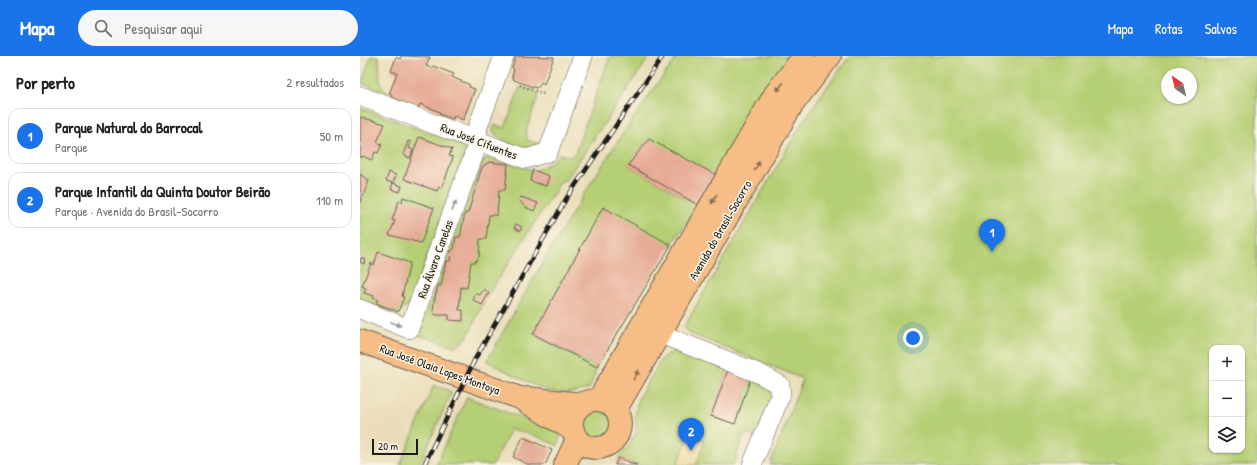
<!DOCTYPE html>
<html lang="pt">
<meta charset="utf-8">
<style>
body{margin:0;font-family:"Patrick Hand",sans-serif;background:#f6f6f6;color:#202124}
.controls{position:absolute;right:12px;bottom:12px;display:grid;overflow:hidden;border-radius:8px;box-shadow:0 1px 3px #0004}
.controls button{width:36px;height:36px;display:grid;place-items:center;padding:0;border:0;border-bottom:1px solid #e0e0e0;background:#fff;color:#202124;font:20px sans-serif}
.compass{position:absolute;left:801px;top:12px;width:36px;height:36px;border-radius:50%;background:#fff;box-shadow:0 1px 3px #0004;rotate:325deg}
.scale{position:absolute;left:12px;bottom:10px;width:46px;box-sizing:border-box;padding-left:4px;border:2px solid #1c1c1c;border-top:0;font-size:11px;line-height:14px;white-space:nowrap;color:#1c1c1c;-webkit-text-stroke:3px #fcf5e5;paint-order:stroke}
.you{position:absolute;left:553px;top:282px;width:14px;height:14px;margin:-10px;border:3px solid #fff;border-radius:50%;background:#1a73e8;box-shadow:0 0 0 6px #1a73e833}
.badge{display:grid;place-items:center;width:26px;height:26px;border-radius:50%;background:#1a73e8;color:#fff;font-size:13px;font-weight:700}
.pin{position:absolute;translate:-50% -33px;filter:drop-shadow(0 1px 2px #0008)}
.pin::after{content:'';position:absolute;top:21px;width:14px;height:12px;background:inherit;clip-path:polygon(0 0,100% 0,50% 100%)}
.list{margin:0;padding:0;list-style:none}
h2{display:flex;justify-content:space-between;align-items:center;height:52px;margin:0;padding:0 16px;font-size:17px}
h2 small{font-size:13px;font-weight:400;color:#757577}
.list li{display:grid;grid-template-columns:26px 1fr auto;gap:12px;align-items:center;box-sizing:border-box;height:56px;margin:0 8px 8px;padding:0 8px;border:1px solid #e0e0e0;border-radius:12px}
.list b{display:block;font-size:15px;white-space:nowrap}
.list p{margin:0;font-size:13px;white-space:nowrap;color:#757577}
.list em{font-size:13px;font-style:normal;color:#757577}
.icon{flex:none;width:22px;height:22px;fill:none;stroke:currentColor;stroke-width:2;stroke-linecap:round;stroke-linejoin:round}
.map{position:relative;flex:none;width:897px;height:409px;overflow:hidden}
header{display:flex;align-items:center;gap:24px;box-sizing:border-box;height:56px;padding:0 20px;background:#1a73e8;color:#fff}
header strong{font-size:19px}
nav{display:flex;gap:22px;margin-inline-start:auto;font-size:14px}
.search{width:280px;height:36px;background:#f6f6f6;display:flex;align-items:center;gap:10px;box-sizing:border-box;padding:0 14px;border-radius:22px;color:#757577;font-size:15px}
main{display:flex}
aside{flex:1;background:#fff}
.map>svg:first-child{display:block}
.green{fill:#b5cf74;stroke:#687648;fill-rule:evenodd}
.sand{fill:#eeda9e;stroke:#857b5d}
.building{fill:#e6ab95}
.lines{fill:none;stroke-linecap:round;stroke-linejoin:round}
.minor-casing{stroke:#646053;stroke-width:20}
.major-casing{stroke:#646053;stroke-width:24}
.path{stroke:#646053;stroke-width:2.5;stroke-dasharray:1 3;stroke-linecap:butt}
.minor{stroke:#fff;stroke-width:19}
.major{stroke:#f6be86;stroke-width:22}
.rail-casing{stroke:#1c1c1c;stroke-width:4.5}
.rail{stroke:#fcf5e5;stroke-width:3;stroke-dasharray:9;stroke-linecap:butt}
.oneway{fill:#896d51}
.oneway2{fill:#999}
.labels{text-anchor:middle;dominant-baseline:central;stroke-width:3;stroke-linejoin:round;paint-order:stroke}
.street-label{font-size:12px;fill:#1c1c1c;stroke:#fcf5e5}
</style>
<header>
<strong>Mapa</strong>
<div class="search"><svg class="icon" aria-label="search" viewBox="0 0 24 24"><circle cx="10" cy="10" r="6"/><path d="M15 15l6 6"/></svg>Pesquisar aqui</div>
<nav><a>Mapa</a><a>Rotas</a><a>Salvos</a></nav>
</header>
<main>
<aside>
<h2>Por perto<small>2 resultados</small></h2>
<ul class="list">
<li><span class="badge">1</span><div><b>Parque Natural do Barrocal</b><p>Parque</p></div><em>50 m</em></li>
<li><span class="badge">2</span><div><b>Parque Infantil da Quinta Doutor Beirão</b><p>Parque · Avenida do Brasil-Socorro</p></div><em>110 m</em></li>
</ul>
</aside>
<div class="map">
<svg width="897" height="409" viewBox="0 0 897 409">
<rect width="100%" height="100%" fill="#fcf5e5"/>
<filter id="ink" filterUnits="userSpaceOnUse"><feTurbulence type="fractalNoise" baseFrequency=".025" numOctaves="2"/><feDisplacementMap in="SourceGraphic" scale="8" xChannelSelector="R" yChannelSelector="G"/><feConvolveMatrix kernelMatrix="1 2 1 2 8 2 1 2 1" color-interpolation-filters="sRGB"/></filter>
<filter id="wash" filterUnits="userSpaceOnUse"><feTurbulence type="fractalNoise" baseFrequency=".012" numOctaves="4" result="noise"/><feDisplacementMap in="SourceGraphic" scale="16" xChannelSelector="R" yChannelSelector="G"/><feGaussianBlur stdDeviation="0.9" result="paint"/><feColorMatrix in="noise" values="0 0 0 0 0 0 0 0 0 0 0 0 0 0 0 0 0 1.4 0 .05"/><feComposite in="paint" operator="in"/></filter>
<g filter="url(#wash)">
<rect width="100%" height="100%" fill="#eadeba"/>
<path class="green" d="M11 0H19L20 27 29 38 2 27Z
M250 0H290L205 125 202 124 126 242 107 281 102 287 95 290 58 279 123 104 130 101 175 115 190 107 199 98 210 101 215 97Z
M318 0H430L401 40 358 120 268 109 338 149 311 189 173 278 237 311 230 332C220 335 210 338 199 337 181 335 145 314 127 305 185 200 246 96 318 0Z
M490 0H897V409H410L442 325 441 322 329 277 324 271 439 72 461 39ZM807 18H831V42H807ZM852 292H882V394H852Z
M160 31 179 37 166 75 167 84 179 88 176 91C163 94 140 87 133 75L135 69 145 72Z
M0 52 95 86 102 90 105 96 50 248 37 257 0 244Z
M316 294 368 314 351 360 375 368 390 324 411 332 412 341 396 381 385 377 373 409H277L258 402 270 388 277 375 275 361 278 343 303 301Z
M74 329 92 336 59 409H40Z
M107 341 201 377 198 390 176 380 151 373 133 409H76Z
M222 369a15 15 0 1 1 30 0a15 15 0 1 1-30 0Z"/>
<path class="sand" d="M329 380 345 385 336 409H317Z"/>
<g id="blocks">
<path class="building" d="M41 0 70 1 66 10 72 12 73 10 94 18 92 21 110 29 109 31 115 33 103 64 94 60 93 63 79 58 80 56 60 48 58 52 31 41 32 39 29 38 37 17 31 15 36 1 40 3Z
M156 0 194 1 184 28 181 26 179 30 176 32 154 24 152 21 154 13 152 12Z
M0 61 25 68 17 86 22 88 18 97 15 96 12 104 2 100 0 102Z
M59 81 92 93 89 100 93 101 82 132 79 131 77 135 44 123Z
M289 83 358 120 338 149 268 109Z
M48 85 51 86 49 92 53 94 50 102 43 99Z
M129 106 148 108 145 134H139L137 159H129L126 183H120L119 201 115 206H111L107 232 101 231 99 254H103V265L89 264V259H76L73 256 74 246 78 229 81 230 86 205H90L91 195 94 193 96 181H100L105 157H108L122 111Z
M173 114 189 120 186 130 170 125Z
M29 116 36 119 33 127 26 125Z
M0 118 9 125 0 148Z
M33 127 42 130 40 136 31 133Z
M43 141 74 152 61 187 29 179 35 165 32 164 39 145 42 146Z
M161 141 178 147 174 155 165 151 159 144Z
M243 151 311 189 237 311 173 278Z
M156 168 162 171 160 175 154 172Z
M18 196 50 207 42 240 44 241 38 256 16 247 18 244 13 242 14 240 4 237 6 232 2 230 11 207 14 209Z
M1 202 5 203 4 208 0 206Z
M124 233 129 237 122 249 113 244 116 237 120 239Z
M368 314 390 324 375 368 351 360Z
M163 381 192 394 185 409H169L153 401Z
M258 402 277 409H255Z"/>
</g>
</g>
<g filter="url(#ink)">
<use href="#blocks" fill-opacity="0" stroke="#646053" stroke-width="1"/>
<g class="lines">
<g class="minor-casing">
<path id="minor" d="M0 40 166 103 188 96 223 0
M0 253 49 273 119 85 117 73 144 0
M286 272 400 318 420 329 421 338 392 409"/>
</g>
<g class="major-casing">
<path id="major" d="M0 285 160 342 213 374
M167 342 221 348
M239 343 415 38 444 0
M212 368a24 24 0 1 1 48 0a24 24 0 1 1-48 0Z
M256 353 432 49 470 0
M205 409 217 383"/>
</g>
<path class="path" d="M160 29 184 38"/>
<use href="#minor" class="minor"/>
<use href="#major" class="major"/>
<g class="rail-casing">
<path id="rail" d="M64 409 115 303 206 143 303 0"/>
</g>
<use href="#rail" class="rail"/>
</g>
<defs><path id="oneway-solid" d="M-6-.8H1V-3.2L6.5 0L1 3.2V.8H-6Z"/></defs>
<g class="oneway">
<use href="#oneway-solid" transform="translate(420 31) rotate(127)"/>
<use href="#oneway-solid" transform="translate(397 110) rotate(-60)"/>
<use href="#oneway-solid" transform="translate(354 143) rotate(120)"/>
<use href="#oneway-solid" transform="translate(276 319) rotate(-60)"/>
</g>
<g class="oneway2">
<use href="#oneway-solid" transform="translate(94 150) rotate(-70)"/>
<use href="#oneway-solid" transform="translate(36 268) rotate(21)"/>
</g>
</g>
<g class="labels">
<g class="street-label">
<text transform="translate(119 85) rotate(21)">Rua José Cifuentes</text>
<text transform="translate(360 174) rotate(-60)">Avenida do Brasil-Socorro</text>
<text transform="translate(75 203) rotate(-70)">Rua Álvaro Canelas</text>
<text transform="translate(80 313) rotate(20)">Rua José Olaia Lopes Montoya</text>
</g>
</g>
</svg>
<div class="controls">
<button>+</button>
<button>−</button>
<button><svg class="icon" aria-label="layers" viewBox="0 0 24 24"><path d="M12 4l9 5-9 5-9-5zM3 14l9 5 9-5"/></svg></button>
</div>
<svg class="compass" viewBox="-18 -18 36 36"><path d="M0-13l5 13h-10z" fill="#e53935"/><path d="M0 13l5-13h-10z" fill="#757577"/></svg>
<div class="scale">20 m</div>
<div class="you"></div>
<div class="pin badge" style="left:632px;top:196px">1</div>
<div class="pin badge" style="left:331px;top:395px">2</div>
</div>
</main>
